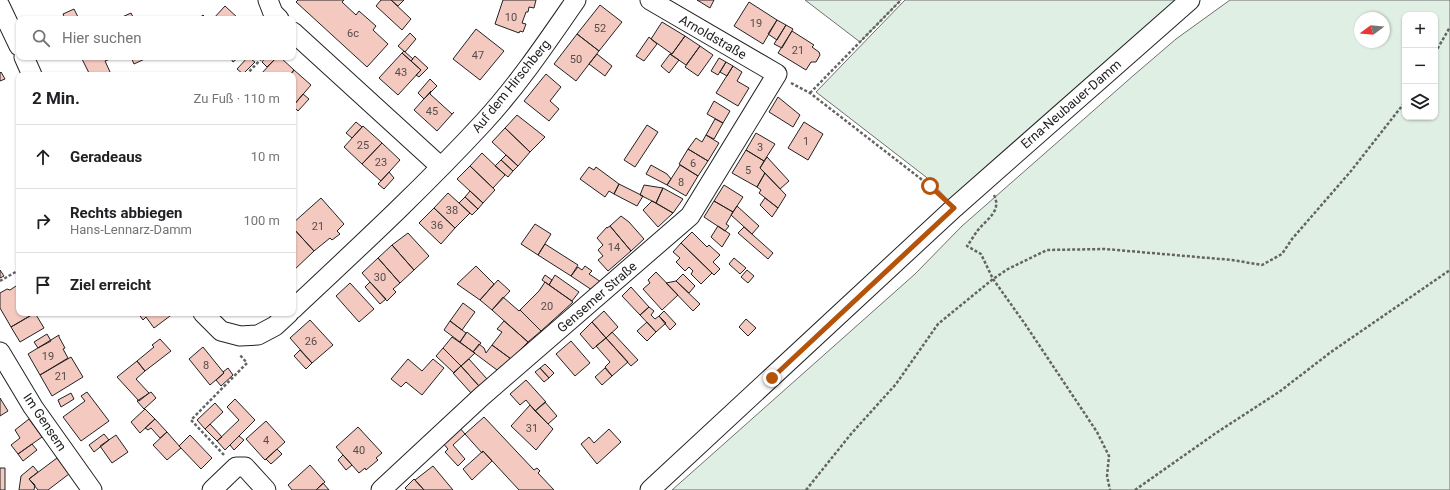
<!DOCTYPE html>
<html lang="de">
<meta charset="utf-8">
<style>
body{margin:0;font-family:Roboto,sans-serif;background:#f2f2f2;color:#202124}
.controls{position:absolute;right:12px;top:12px;display:grid;overflow:hidden;border-radius:8px;box-shadow:0 1px 3px #0004}
.controls button{width:36px;height:36px;display:grid;place-items:center;padding:0;border:0;border-bottom:1px solid #e0e0e0;background:#fff;color:#202124;font:20px sans-serif}
.compass{position:absolute;left:1354px;top:12px;width:36px;height:36px;border-radius:50%;background:#fff;box-shadow:0 1px 3px #0004;rotate:254deg}
.stop{position:absolute;width:12px;height:12px;margin:-9px;border:3px solid #b45309;border-radius:50%;background:#fff}
.stop.end{background:#b45309;border-color:#fff;box-shadow:0 1px 4px #0008}
.list{margin:0;padding:0;list-style:none}
h2{display:flex;justify-content:space-between;align-items:center;height:52px;margin:0;padding:0 16px;font-size:17px}
h2 small{font-size:13px;font-weight:400;color:#757577}
.list li{display:grid;grid-template-columns:26px 1fr auto;gap:12px;align-items:center;box-sizing:border-box;height:64px;padding:0 16px;border-top:1px solid #e0e0e0}
.list b{display:block;font-size:15px;white-space:nowrap}
.list p{margin:0;font-size:13px;white-space:nowrap;color:#757577}
.list em{font-size:13px;font-style:normal;color:#757577}
.icon{flex:none;width:22px;height:22px;fill:none;stroke:currentColor;stroke-width:2;stroke-linecap:round;stroke-linejoin:round}
.map{position:relative;flex:none;width:1450px;height:490px;overflow:hidden}
.search{position:absolute;background:#fff;box-shadow:0 1px 3px #0004;left:16px;top:16px;width:280px;height:44px;display:flex;align-items:center;gap:10px;box-sizing:border-box;padding:0 14px;border-radius:8px;color:#757577;font-size:15px}
.panel{position:absolute;background:#fff;box-shadow:0 1px 3px #0004;left:16px;top:72px;width:280px;height:244px;border-radius:8px}
.map>svg:first-child{display:block}
.green{fill:#e0efe3;stroke:#6f6f6f;fill-rule:evenodd}
.building{fill:#f3c9c0;stroke:#222}
.lines{fill:none;stroke-linecap:round;stroke-linejoin:round}
.minor-casing{stroke:#222;stroke-width:21}
.path{stroke:#646464;stroke-width:2.5;stroke-dasharray:3 2;stroke-linecap:butt}
.minor{stroke:#fff;stroke-width:19}
.route{stroke:#b45309;stroke-width:5}
.labels{text-anchor:middle;dominant-baseline:central;stroke-width:3;stroke-linejoin:round;paint-order:stroke}
.number-label{font-size:11px;fill:#564c4a}
.street-label{font-size:13px;fill:#222;stroke:#fff}
</style>
<div class="map">
<svg width="1450" height="490" viewBox="0 0 1450 490">
<rect width="100%" height="100%" fill="#fff"/>
<path class="green" d="M805 0H901L860 42Z
M905 0H1178L953 205 926 177 816 92Z
M1230 0H1450V490H672L915 274 962 226 1134 75 1176 39ZM1405 15H1435V117H1405ZM1360 18H1384V42H1360Z"/>
<path class="building" d="M298 0H344L342 2 356 15 359 11 376 26 373 30 388 44 367 67 296 2Z
M381 0H391L411 19 402 30 376 6Z
M391 0H404L398 6Z
M503 0H536L534 8 529 7 528 12H526L522 23 526 24 523 32 520 31 519 33 495 24Z
M697 0H714L710 8Z
M749 2 777 20 763 44 734 26Z
M600 5 622 22 599 51 577 34Z
M225 6 239 19H213Z
M74 9 79 19H65L63 14Z
M131 13 134 19H121L120 18Z
M203 15 207 19H198Z
M777 20 786 25 777 40 768 34Z
M662 22 685 36 672 54 651 39Z
M786 25 793 29 782 48 774 44Z
M476 29 504 51 480 80 453 59Z
M792 31 814 45 812 47 819 52 820 55 816 62H811L806 70 778 53Z
M410 33 416 39 405 52 398 46Z
M577 34 599 51 576 81 554 64Z
M685 36 700 46 686 65 670 54H672Z
M649 37 657 44 644 61 636 56Z
M700 46 713 55 698 76 685 67Z
M404 51 413 59 411 61 402 53Z
M402 53 421 70 398 95 379 78Z
M597 54 612 66 605 76 589 64Z
M670 54 679 60 669 73 661 66Z
M415 56 428 68 419 77 416 75 421 70 411 61Z
M81 57H115L105 61 111 74 90 75Z
M131 57H149L134 64Z
M230 57H239L233 62Z
M248 57 255 62 243 74 237 69Z
M266 57H277L267 67 262 62Z
M277 57H280L294 70 290 75H260Z
M719 58 726 62 718 75 711 71Z
M726 62 733 66 727 76 720 72Z
M733 66 742 72 737 81 749 88 738 106 716 93Z
M294 70 311 85 293 106V75H290Z
M1 72 5 79 0 81V73Z
M546 74 561 87 550 101 559 109 549 121 524 101Z
M430 79 437 86 424 99 418 93Z
M431 91 430 94 452 114 454 112 437 131 414 110Z
M303 94 309 99 298 111 293 106Z
M778 97 800 115 793 127 769 112Z
M714 101 730 111 723 123 707 114Z
M517 115 545 137 530 152 505 128Z
M715 119 723 123 714 139 706 135Z
M356 122 362 127 352 138 346 133Z
M804 122 823 134 808 160 788 148Z
M647 125 658 132 635 167 624 160Z
M363 126 382 143 362 164 344 147Z
M505 128 530 152 518 166 492 142Z
M756 133 775 144 764 161 746 150Z
M706 135 719 143 708 161 688 149 696 138 702 142Z
M382 143 400 160 381 181 362 164Z
M688 149 708 161 698 176 679 164Z
M746 150 764 161 760 168 765 173 757 187 732 173Z
M482 153 505 175 493 188 470 166Z
M506 155 518 166 513 171 501 160Z
M767 157 789 181 780 189 760 168Z
M501 160 513 171 508 177 495 166Z
M651 165 667 174 671 179 667 185 646 174Z
M680 165 698 176 686 196 667 185Z
M470 166 495 190 483 203 457 179Z
M589 167 594 170 596 167 619 184 614 194 609 191 605 197 580 179Z
M389 172 394 178 384 189 378 184Z
M765 173 786 195 778 208 759 193 761 190 757 187Z
M619 184 643 196 637 206 614 194Z
M644 185 663 188 656 203 640 195Z
M724 185 743 197 733 212 714 201Z
M663 188 683 199 673 213 656 203Z
M470 191 483 203 478 209 465 197Z
M448 193 470 213 455 228 434 208Z
M465 197 478 209 472 215 459 203Z
M321 198 344 224 337 231 340 234 332 240 330 238 314 251 293 228V223Z
M765 198 778 208 772 217 760 205Z
M652 201 673 213 658 227 643 210Z
M714 201 733 212 726 224 729 226 725 231 704 217Z
M737 206 759 226 752 234 731 215Z
M434 208 455 228 441 244 419 223Z
M621 216 629 222 644 239 631 251 610 226Z
M535 224 551 234 538 255 521 244Z
M610 226 631 251 608 271 598 260 603 256 598 250 603 245 597 238 607 227V228Z
M718 226 730 234 722 247 711 237Z
M744 227 773 253 768 259 738 233Z
M293 228 314 251 293 271Z
M692 232 707 247 709 245 720 255 713 262 720 269 714 275 681 243Z
M408 233 429 256 414 270 392 245Z
M681 243 712 273 701 284 691 274 693 271 689 267 685 271 676 262 680 258 673 252Z
M545 244 578 265 571 276 538 255Z
M392 245 414 270 400 283 378 258Z
M378 258 400 283 393 289 396 292 387 301 362 273Z
M734 258 746 268 740 274 729 264Z
M476 266 494 284 480 300 457 284Z
M585 266 592 271 589 274 601 282 592 290 571 276 578 267 582 270Z
M0 270 4 276 0 278Z
M747 270 754 276 748 283 741 277Z
M656 272 678 295 662 310 643 289 650 283 648 280Z
M683 274 695 286 689 293 676 281Z
M545 275 552 280 549 285 542 280Z
M555 275 579 292 572 301 549 285Z
M498 280 510 291 492 310 480 300Z
M676 281 700 304 693 311 666 283Z
M370 282 386 299 380 304 365 287Z
M545 282 573 302 541 331 520 310 539 291Z
M350 283 374 309 359 322 336 296Z
M19 284V313H35L11 327 0 308V293L7 289 10 290Z
M631 287 649 307 640 315 622 296Z
M503 297 519 311 520 310 541 331 528 342 492 310Z
M463 303 475 312 462 330 450 321Z
M649 307 654 311 651 315 655 319 659 316 666 323 656 332 640 315Z
M604 311 618 327 606 338 592 322Z
M664 311 676 324 670 330 659 316Z
M35 313 44 328 20 342 11 327Z
M138 313H174L154 328 146 317 143 320Z
M746 319 756 328 748 336 739 327Z
M310 320 333 345 312 363 290 338Z
M450 321 466 333 460 342 444 330Z
M504 321 528 342 511 359 492 345 502 332 497 329Z
M592 322 606 338 593 349 580 334Z
M647 322 656 332 647 341 637 331Z
M467 332 481 343 473 352 460 342Z
M612 332 638 360 631 366 606 338Z
M47 334 51 341 38 348 34 342Z
M59 335V337L65 348 63 349 68 358 40 375 28 354Z
M452 337 475 353 461 366 443 348Z
M606 338 628 362 612 376 605 367 610 362 596 346Z
M160 339 171 351 145 371 137 361 154 347 152 345Z
M571 341 590 363 575 376 556 354Z
M479 344 484 348 486 353 492 345 511 359 497 370 473 352Z
M203 347 224 373 210 385 189 359Z
M443 348 461 366 454 373 436 356Z
M300 350 312 363 306 369 294 356Z
M71 357 83 377 52 396 40 375Z
M408 359 422 371 433 359 444 368 422 395 406 382 401 387 391 379Z
M469 359 487 379 479 386 461 366Z
M137 361 145 371 136 379 149 393 139 401 117 377Z
M545 364 554 373 549 378 540 368Z
M461 366 479 386 471 393 453 373Z
M228 368 233 375 221 386 216 380 224 373 223 372Z
M540 368 549 378 544 382 535 372Z
M605 368 612 376 602 385 595 377Z
M526 380 546 402 535 411 526 400 520 405 510 394Z
M87 392 109 421 81 441 63 417 85 401 81 396Z
M151 392 156 398 144 409 137 401Z
M71 393 74 399 61 407 58 400Z
M0 398 8 411 0 416Z
M235 399 255 420 225 450 217 441 239 420 227 407Z
M545 402 557 416 548 424 535 411Z
M215 403 223 412 205 429 197 420Z
M530 405 553 429 536 450 511 426Z
M145 409 155 419 140 433 131 422Z
M484 417 534 470 537 468 540 471 538 473 554 490H519L483 451 482 453 465 434Z
M29 419 42 437 18 454 11 445 20 438 15 430Z
M155 419 167 432 160 438 151 428 148 430 145 428Z
M266 421 285 442 265 460 246 439Z
M210 424 222 437 217 441 205 429Z
M358 427 382 453 376 458 378 460 366 470 365 468 359 473 336 447Z
M459 427 465 434 453 445 465 459 458 466 445 452 448 449 442 442Z
M609 429 621 442 597 464 581 444 589 437 594 443Z
M167 432 181 448 167 460 153 445Z
M104 434 109 440 94 452 89 445Z
M116 435 128 452 112 463 100 446Z
M190 435 212 458 201 469 179 446Z
M239 436 244 440 234 450 230 445Z
M32 444 37 450 23 461 18 454Z
M277 449 282 454 271 464 266 459Z
M483 451 492 461 472 480 463 469Z
M343 455 352 465 346 470 338 460Z
M57 458 69 474 48 490H38L29 479Z
M310 465 325 482 316 490H292L288 485Z
M33 466 38 472 29 479 35 485 34 490H19L21 476Z
M433 466 453 490H424L415 480Z
M0 468H5V490H0Z
M414 479 415 480 424 490H407L405 488Z
M323 483 329 490H316Z"/>
<g class="lines">
<g class="minor-casing">
<path id="minor" d="M268 0 273 13 279 19
M0 6 19 46
M293 32 441 167
M24 57 32 75
M293 309C358 248 423 188 483 123 518 85 547 42 576 0
M203 313 221 331 240 336 258 335 275 326 289 313
M0 352 33 407 92 490
M212 490 236 467H245L266 490
M381 490 481 397 690 216 777 74 650 0
M650 490 954 208 1190 0"/>
</g>
<path class="path" d="M1435 53 1450 27
M246 75 263 57
M791 83 810 93 930 186 941 196
M810 93 901 0
M994 195C1002 211 987 219 978 230 974 235 971 241 967 246L981 254 993 279 1025 324 1097 432 1109 456 1107 476 1110 490
M0 281 19 270
M224 455 191 420 247 363 239 354
M806 490 851 434 896 384 938 324 993 279 1008 269 1047 250 1105 249 1232 260 1262 265 1282 254 1292 239 1351 171 1405 102
M1135 490 1216 433 1279 392 1331 352 1450 270"/>
<use href="#minor" class="minor"/>
</g>
<g class="lines">
<path class="route" d="M772 378 954 208 930 186"/>
</g>
<g class="labels">
<g class="number-label">
<text x="511" y="17">10</text>
<text x="756" y="23">19</text>
<text x="600" y="28">52</text>
<text x="353" y="33">6c</text>
<text x="798" y="50">21</text>
<text x="478" y="55">47</text>
<text x="576" y="59">50</text>
<text x="401" y="72">43</text>
<text x="432" y="111">45</text>
<text x="806" y="141">1</text>
<text x="363" y="145">25</text>
<text x="760" y="147">3</text>
<text x="381" y="162">23</text>
<text x="693" y="163">6</text>
<text x="748" y="170">5</text>
<text x="681" y="182">8</text>
<text x="452" y="210">38</text>
<text x="437" y="225">36</text>
<text x="318" y="226">21</text>
<text x="614" y="247">14</text>
<text x="380" y="277">30</text>
<text x="547" y="306">20</text>
<text x="311" y="341">26</text>
<text x="48" y="356">19</text>
<text x="206" y="365">8</text>
<text x="61" y="376">21</text>
<text x="532" y="428">31</text>
<text x="266" y="440">4</text>
<text x="359" y="450">40</text>
</g>
<g class="street-label">
<text transform="translate(713 37) rotate(30)">Arnoldstraße</text>
<text transform="translate(511 86) rotate(-51)">Auf dem Hirschberg</text>
<text transform="translate(1071 104) rotate(-41)">Erna-Neubauer-Damm</text>
<text transform="translate(597 297) rotate(-41)">Gensemer Straße</text>
<text transform="translate(45 422) rotate(56)">Im Gensem</text>
</g>
</g>
</svg>
<div class="controls">
<button>+</button>
<button>−</button>
<button><svg class="icon" aria-label="layers" viewBox="0 0 24 24"><path d="M12 4l9 5-9 5-9-5zM3 14l9 5 9-5"/></svg></button>
</div>
<svg class="compass" viewBox="-18 -18 36 36"><path d="M0-13l5 13h-10z" fill="#e53935"/><path d="M0 13l5-13h-10z" fill="#757577"/></svg>
<div class="stop" style="left:930px;top:186px"></div>
<div class="stop end" style="left:772px;top:378px"></div>
<div class="search"><svg class="icon" aria-label="search" viewBox="0 0 24 24"><circle cx="10" cy="10" r="6"/><path d="M15 15l6 6"/></svg>Hier suchen</div>
<section class="panel">
<h2>2 Min.<small>Zu Fuß · 110 m</small></h2>
<ul class="list">
<li><svg class="icon" aria-label="ahead" viewBox="0 0 24 24"><path d="M12 20V5M6 11l6-6 6 6"/></svg><div><b>Geradeaus</b></div><em>10 m</em></li>
<li><svg class="icon" aria-label="right" viewBox="0 0 24 24"><path d="M7 20v-9h11M14 6l5 5-5 5"/></svg><div><b>Rechts abbiegen</b><p>Hans-Lennarz-Damm</p></div><em>100 m</em></li>
<li><svg class="icon" aria-label="arrive" viewBox="0 0 24 24"><path d="M6 21V4h12l-3 4 3 4H6"/></svg><div><b>Ziel erreicht</b></div></li>
</ul>
</section>
</div>
